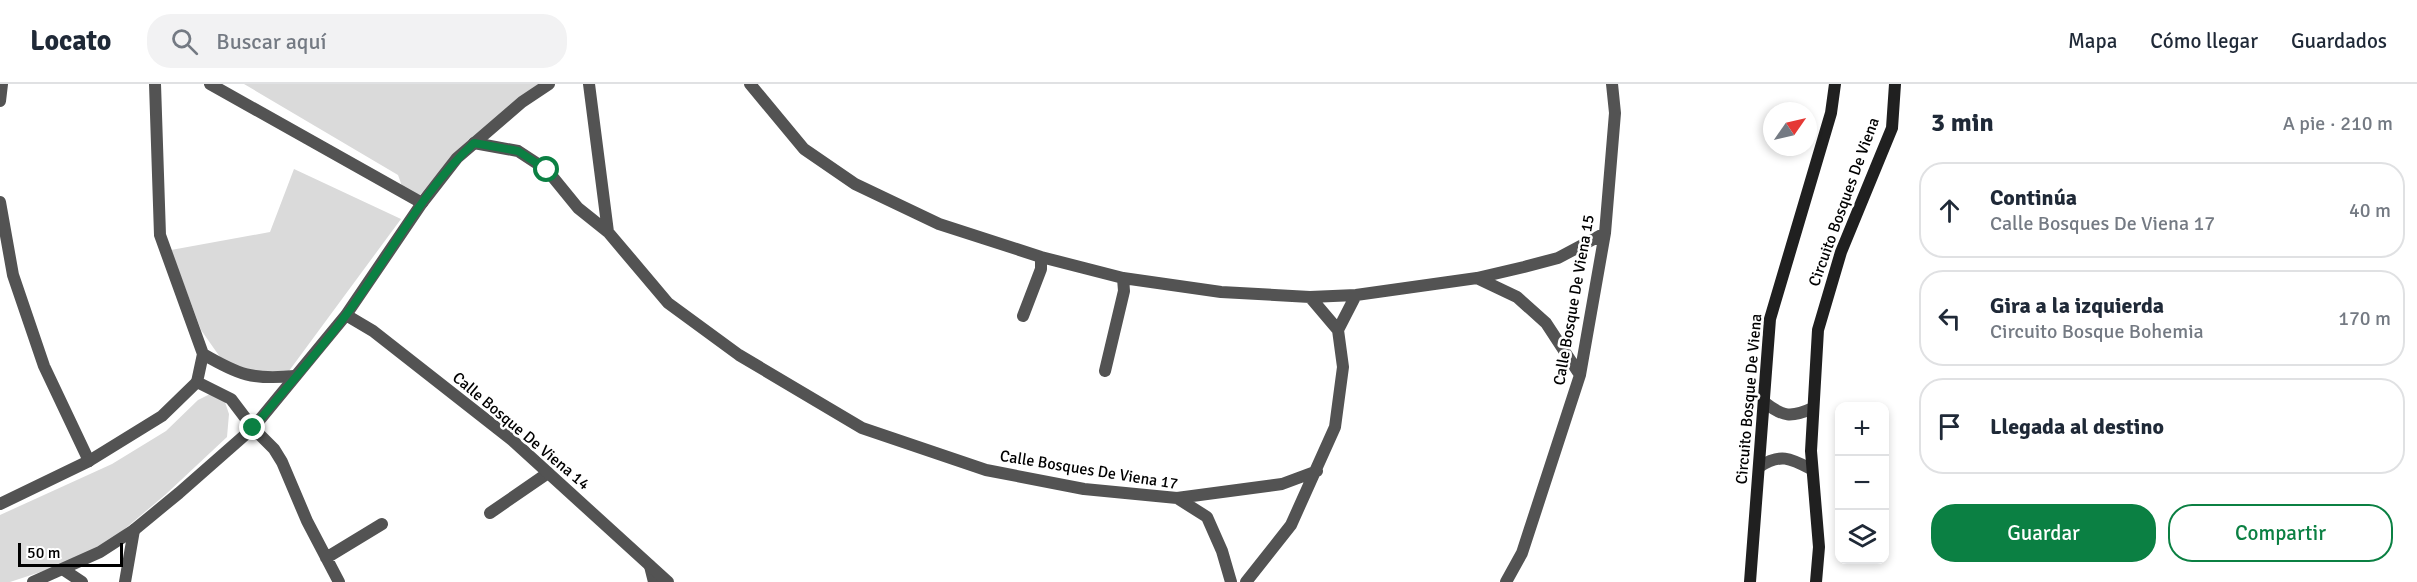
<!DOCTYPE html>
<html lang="es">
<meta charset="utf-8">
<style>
body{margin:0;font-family:Signika,sans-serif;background:#f2f2f3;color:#1f2937}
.controls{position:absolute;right:18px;bottom:18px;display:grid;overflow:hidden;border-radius:12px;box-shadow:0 3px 9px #0003}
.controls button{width:54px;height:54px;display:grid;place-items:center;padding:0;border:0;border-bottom:2px solid #e0e1e3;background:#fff;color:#1f2937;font:30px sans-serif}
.compass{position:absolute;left:1763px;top:18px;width:54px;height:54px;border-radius:50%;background:#fff;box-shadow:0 3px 9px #0003;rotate:56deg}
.scale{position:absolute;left:18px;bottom:15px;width:105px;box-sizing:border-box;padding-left:6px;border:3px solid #000;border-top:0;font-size:16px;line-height:21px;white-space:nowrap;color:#000;-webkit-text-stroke:4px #fff;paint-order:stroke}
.stop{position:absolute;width:18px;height:18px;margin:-14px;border:4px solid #0b8043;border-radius:50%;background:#fff}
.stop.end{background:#0b8043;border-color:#fff;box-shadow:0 2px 6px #0008}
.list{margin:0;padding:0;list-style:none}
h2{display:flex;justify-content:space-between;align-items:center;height:78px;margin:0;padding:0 24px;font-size:26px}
h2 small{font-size:20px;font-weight:400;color:#747a83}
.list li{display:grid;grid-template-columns:39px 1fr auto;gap:18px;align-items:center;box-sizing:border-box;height:96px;margin:0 12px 12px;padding:0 12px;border:2px solid #e0e1e3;border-radius:24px}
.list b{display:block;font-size:22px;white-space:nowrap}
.list p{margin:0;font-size:20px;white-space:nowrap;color:#747a83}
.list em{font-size:20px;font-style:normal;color:#747a83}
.actions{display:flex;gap:12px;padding:18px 24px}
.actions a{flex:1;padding:14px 0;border:2px solid #0b8043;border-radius:24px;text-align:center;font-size:21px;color:#0b8043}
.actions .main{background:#0b8043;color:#fff}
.icon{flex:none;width:33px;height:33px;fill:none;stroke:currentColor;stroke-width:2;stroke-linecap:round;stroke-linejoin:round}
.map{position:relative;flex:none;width:1907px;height:498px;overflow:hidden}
header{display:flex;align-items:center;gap:36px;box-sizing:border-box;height:84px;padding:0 30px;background:#fff;border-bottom:2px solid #e0e1e3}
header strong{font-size:28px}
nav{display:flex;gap:33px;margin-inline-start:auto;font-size:21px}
.search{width:420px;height:54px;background:#f2f2f3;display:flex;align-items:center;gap:15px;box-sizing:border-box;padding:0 21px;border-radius:24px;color:#747a83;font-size:22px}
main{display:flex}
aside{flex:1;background:#fff}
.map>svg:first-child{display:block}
.green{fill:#dadada}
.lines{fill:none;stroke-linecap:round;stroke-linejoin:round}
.minor{stroke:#535353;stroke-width:12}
.tertiary{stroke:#535353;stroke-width:12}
.secondary{stroke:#202020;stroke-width:12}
.route{stroke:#0b8043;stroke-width:8}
.labels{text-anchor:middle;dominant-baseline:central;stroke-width:5;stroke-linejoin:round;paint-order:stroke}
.street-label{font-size:16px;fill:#000;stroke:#fff}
</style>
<header>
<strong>Locato</strong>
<div class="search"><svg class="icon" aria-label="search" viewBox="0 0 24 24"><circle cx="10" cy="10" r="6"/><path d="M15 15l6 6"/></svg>Buscar aquí</div>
<nav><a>Mapa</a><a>Cómo llegar</a><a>Guardados</a></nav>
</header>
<main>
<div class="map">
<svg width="1907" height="498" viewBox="0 0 1907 498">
<rect width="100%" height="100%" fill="#fff"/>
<path class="green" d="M244 0H541L448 78 420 111 403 105 398 91Z
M294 85 401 135 286 291 227 283 201 246 171 166 270 148Z
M210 310 224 315 229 330 227 353 165 411 95 470 10 498H0V431L112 380 166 347 198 316Z"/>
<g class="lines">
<path class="minor" d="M155 0 160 151 203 270 197 298 231 315 253 344 274 365 282 378 307 437 339 498
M210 0 422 119
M589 0 608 148 668 219 739 271 862 344 986 386 1084 405 1177 414 1207 433 1222 467 1231 498
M750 0 804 65 855 100 939 140 1041 173 1123 194 1221 208 1310 213 1356 211 1477 194 1524 183 1558 174 1605 149
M0 17 2 0
M474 59 518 67 547 86 578 124 608 148
M0 118 13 191 44 282 89 377
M1477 194 1517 213 1546 239 1580 291
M1023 232 1041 185V173
M1338 246 1356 211
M203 270C239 291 252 296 295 292
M1105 287 1124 207 1123 194
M1177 414 1282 400 1317 387
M490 429 548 389
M326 474 382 440
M650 482 654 498
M64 486 82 498
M125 498 134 446
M1246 498 1291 441 1335 343 1343 283 1338 246 1310 213
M1506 498 1522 469 1580 291 1605 149 1615 29 1612 0"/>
<path class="tertiary" d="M346 231 373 247 512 356 668 498
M1764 318C1783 333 1791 334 1813 324
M1759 383C1780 369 1790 374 1811 385
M0 420 89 377 162 332 197 298
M33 498 100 468 134 446 179 409 253 344 346 231 422 119 457 74 522 18 549 0"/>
<path class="secondary" d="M1750 498 1770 235 1831 29 1835 0
M1816 498 1819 463 1811 367 1818 246 1841 168 1892 44 1895 0"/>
</g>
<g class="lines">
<path class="route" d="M253 344C284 306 317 270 346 231 389 174 421 107 474 59L518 67 547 86"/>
</g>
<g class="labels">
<g class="street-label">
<text transform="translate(1844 118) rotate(-70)">Circuito Bosques De Viena</text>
<text transform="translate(1574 216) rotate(-80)">Calle Bosque De Viena 15</text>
<text transform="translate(1749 315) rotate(-85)">Circuito Bosque De Viena</text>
<text transform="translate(521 347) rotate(40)">Calle Bosque De Viena 14</text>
<text transform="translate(1089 386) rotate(9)">Calle Bosques De Viena 17</text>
</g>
</g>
</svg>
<div class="controls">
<button>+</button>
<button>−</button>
<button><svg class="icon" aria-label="layers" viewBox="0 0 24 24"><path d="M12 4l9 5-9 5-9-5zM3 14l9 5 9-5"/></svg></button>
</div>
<svg class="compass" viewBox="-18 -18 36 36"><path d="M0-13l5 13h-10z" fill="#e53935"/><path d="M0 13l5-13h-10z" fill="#747a83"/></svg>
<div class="scale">50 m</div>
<div class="stop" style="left:547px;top:86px"></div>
<div class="stop end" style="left:253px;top:344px"></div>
</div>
<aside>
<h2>3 min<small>A pie · 210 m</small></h2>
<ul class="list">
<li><svg class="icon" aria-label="ahead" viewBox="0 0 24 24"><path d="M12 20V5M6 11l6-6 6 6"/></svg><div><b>Continúa</b><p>Calle Bosques De Viena 17</p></div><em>40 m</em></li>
<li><svg class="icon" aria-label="left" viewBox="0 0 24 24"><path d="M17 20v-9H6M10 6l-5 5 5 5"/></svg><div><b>Gira a la izquierda</b><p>Circuito Bosque Bohemia</p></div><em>170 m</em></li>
<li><svg class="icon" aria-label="arrive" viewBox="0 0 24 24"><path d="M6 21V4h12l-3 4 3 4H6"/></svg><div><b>Llegada al destino</b></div></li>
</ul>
<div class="actions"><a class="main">Guardar</a><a>Compartir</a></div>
</aside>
</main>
